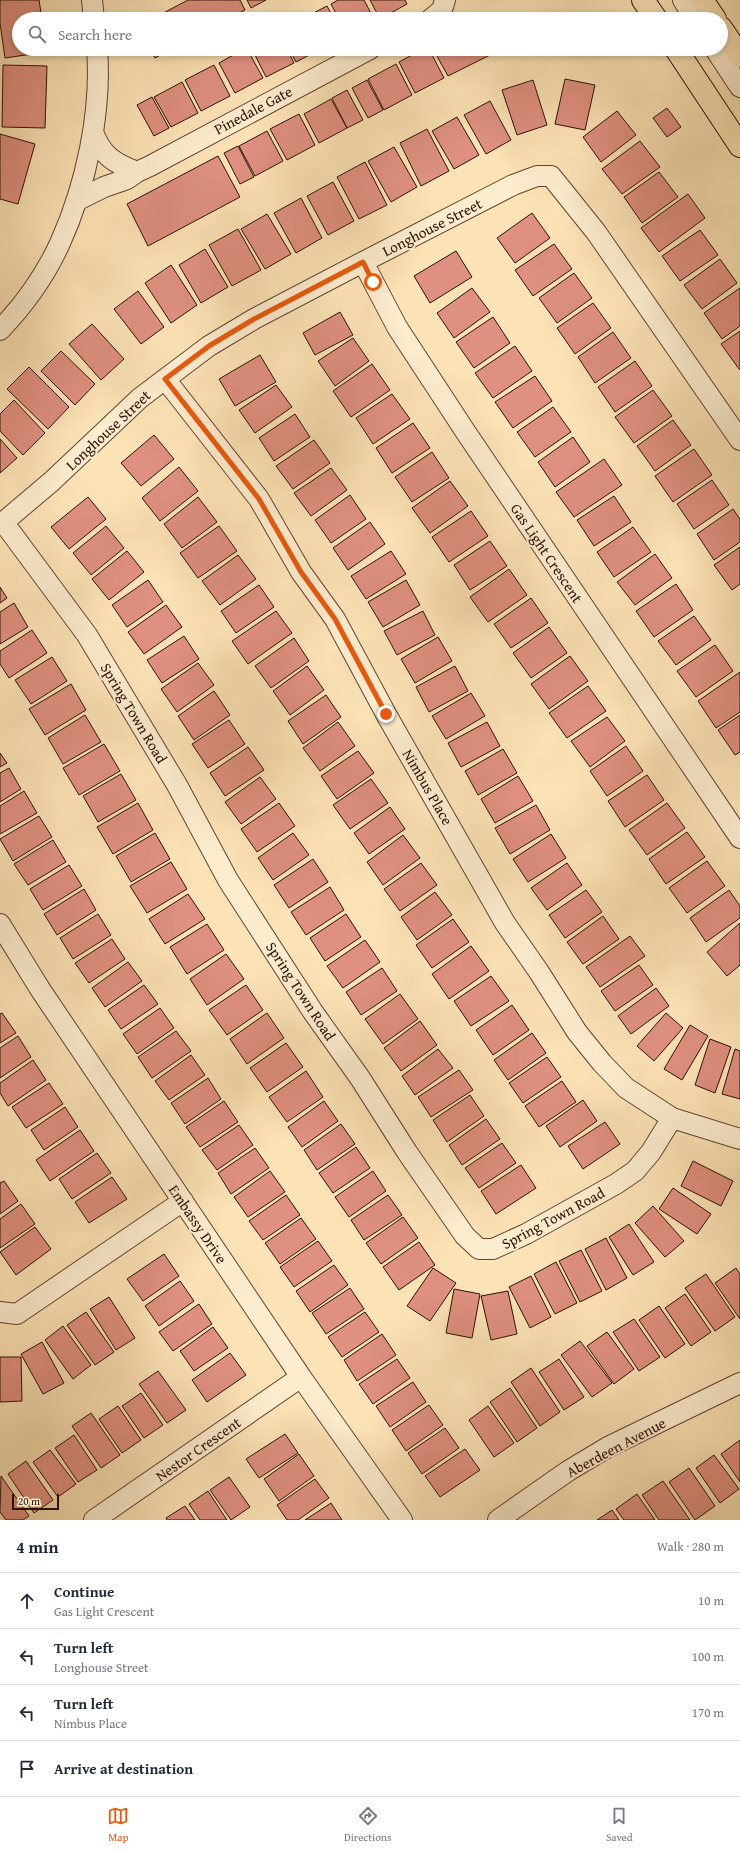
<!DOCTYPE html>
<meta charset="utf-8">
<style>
body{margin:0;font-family:"Gentium Book Plus",serif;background:#f2f2f3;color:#1f2937}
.scale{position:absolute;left:12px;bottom:10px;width:47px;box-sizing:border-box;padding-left:4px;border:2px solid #2e1004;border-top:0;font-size:11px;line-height:14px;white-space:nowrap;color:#2e1004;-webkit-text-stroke:3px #fdedcf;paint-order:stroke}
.stop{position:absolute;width:12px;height:12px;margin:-9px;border:3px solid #ea580c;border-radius:50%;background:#fff}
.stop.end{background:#ea580c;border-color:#fff;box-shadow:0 1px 4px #0008}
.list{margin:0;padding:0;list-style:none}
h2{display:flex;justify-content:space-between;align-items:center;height:52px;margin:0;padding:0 16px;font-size:17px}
h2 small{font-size:13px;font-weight:400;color:#747a83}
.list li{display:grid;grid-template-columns:26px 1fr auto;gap:12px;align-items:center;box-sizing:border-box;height:56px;padding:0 16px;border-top:1px solid #e0e1e3}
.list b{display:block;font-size:15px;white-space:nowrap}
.list p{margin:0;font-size:13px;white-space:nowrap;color:#747a83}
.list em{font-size:13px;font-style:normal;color:#747a83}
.icon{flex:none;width:22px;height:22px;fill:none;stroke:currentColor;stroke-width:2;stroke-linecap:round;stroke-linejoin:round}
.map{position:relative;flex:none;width:740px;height:1520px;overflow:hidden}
.search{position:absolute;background:#fff;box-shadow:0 2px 6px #0003;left:12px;right:12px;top:12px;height:44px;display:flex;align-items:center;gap:10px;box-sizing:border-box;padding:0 14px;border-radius:22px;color:#747a83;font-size:15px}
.sheet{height:276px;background:#fff}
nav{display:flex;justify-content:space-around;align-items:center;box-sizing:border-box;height:56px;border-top:1px solid #e0e1e3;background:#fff;font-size:11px;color:#747a83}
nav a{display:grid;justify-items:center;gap:2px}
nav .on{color:#ea580c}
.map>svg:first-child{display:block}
.building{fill:#df9080;stroke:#2e1004}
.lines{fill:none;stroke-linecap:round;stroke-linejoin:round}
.minor-casing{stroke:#624530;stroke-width:22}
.major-casing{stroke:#2e1004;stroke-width:24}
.minor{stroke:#fdedcf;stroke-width:20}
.major{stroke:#fce3b5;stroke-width:22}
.route{stroke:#ea580c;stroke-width:5}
.labels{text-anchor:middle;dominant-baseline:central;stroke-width:4;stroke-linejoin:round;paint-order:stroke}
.street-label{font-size:15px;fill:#2e1004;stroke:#fdedcf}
</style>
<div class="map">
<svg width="740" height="1520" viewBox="0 0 740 1520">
<rect width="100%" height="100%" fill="#fce3b5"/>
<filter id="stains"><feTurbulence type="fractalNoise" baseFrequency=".005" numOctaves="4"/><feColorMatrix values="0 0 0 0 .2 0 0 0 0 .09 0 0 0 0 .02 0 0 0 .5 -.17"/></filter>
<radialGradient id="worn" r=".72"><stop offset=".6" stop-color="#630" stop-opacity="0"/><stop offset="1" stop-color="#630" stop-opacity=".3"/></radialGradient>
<path class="building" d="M0 0H39L42 19H19V49H46V52L5 58 0 23Z
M188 0H240L245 10 228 19H152Z
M247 0H266L251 8Z
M338 0H364L374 19H339L331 4Z
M370 0H405L407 4 380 19Z
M327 6 334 19H302Z
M150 49H171L155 58Z
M244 49H247L263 78 235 93 219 63Z
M252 49H287L294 63 266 77Z
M289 49H308L311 54 296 62Z
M423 49H429L444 78 415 93 399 62Z
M433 49H489L492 54 448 76Z
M396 64 412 95 384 110 368 79Z
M3 65 47 66 45 128 2 127Z
M214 65 230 96 201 111 185 80Z
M565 79 595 85 585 130 555 124Z
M367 80 383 110 368 118 352 88Z
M533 80 547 125 517 135 502 90Z
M182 82 198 113 171 127 154 97Z
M347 90 363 120 347 128 332 98Z
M152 97 169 128 154 136 137 105Z
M331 99 347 128 319 143 304 114Z
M490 101 511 140 486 154 464 115Z
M667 108 681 127 667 137 653 118Z
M617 111 636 135 601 162 583 137Z
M299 114 315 145 287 160 270 129Z
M457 117 479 155 454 169 432 131Z
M427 129 449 171 421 186 400 143Z
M267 131 283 161 255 176 239 146Z
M0 134 35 144 18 204 0 199Z
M640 141 660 167 622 194 602 169Z
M238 146 254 177 240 184 224 153Z
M394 147 417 187 391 202 368 161Z
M218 156 240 197 148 246 127 204Z
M365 162 387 205 359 219 337 177Z
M659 172 678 197 642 223 624 197Z
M333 182 354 221 328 235 307 196Z
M688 194 705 218 659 252 641 228Z
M301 198 322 238 296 253 274 213Z
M532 213 550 238 515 263 497 238Z
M267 214 291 254 265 269 241 229Z
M238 229 261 270 232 286 209 245Z
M700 230 718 255 680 281 662 256Z
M554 244 572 269 533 296 515 270Z
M205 249 228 287 201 303 179 265Z
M456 251 472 277 430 303 414 276Z
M720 259 737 283 702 309 684 285Z
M171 265 197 305 171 323 145 283Z
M574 273 592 298 557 323 539 298Z
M472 288 490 312 454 338 437 313Z
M740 288V326L722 339 704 313Z
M138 291 164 327 141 344 114 309Z
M593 303 611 328 575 354 557 328Z
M340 312 353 335 315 355 303 333Z
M493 317 510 343 474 368 456 342Z
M92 324 124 359 101 380 69 344Z
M740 331V369H739L721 344Z
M613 332 631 358 595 383 578 357Z
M353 338 369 361 335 386 318 361Z
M515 346 532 371 493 398 475 373Z
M61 351 95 384 75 405 41 371Z
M260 355 276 382 235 406 219 379Z
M635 361 652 386 615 412 598 387Z
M372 364 390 390 351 417 333 391Z
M29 367 69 407 48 429 7 389Z
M535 376 552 401 513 428 495 402Z
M276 385 292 407 255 433 239 410Z
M653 390 672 416 634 443 615 417Z
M392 394 410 419 373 444 356 418Z
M14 400 45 433 23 455 0 431V414Z
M553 407 571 432 535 457 517 432Z
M295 414 310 437 274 461 259 438Z
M673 420 691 445 655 471 637 446Z
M413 423 430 448 392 473 376 448Z
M154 435 174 459 141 486 121 463Z
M573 437 590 462 555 487 538 462Z
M0 439 17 458 0 473Z
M314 440 330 463 293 489 276 466Z
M694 449 712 475 673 502 655 476Z
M432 452 449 478 412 502 395 477Z
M604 459 622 485 574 517 556 492Z
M179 467 198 491 160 521 142 498Z
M331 468 347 490 311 516 294 493Z
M712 480 729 505 694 529 677 504Z
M450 481 468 506 430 533 412 508Z
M350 495 366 519 331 543 315 520Z
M614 496 631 522 594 546 577 520Z
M88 497 106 519 69 549 51 527Z
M198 497 217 522 182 548 164 524Z
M733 509 740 519V542L714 560 697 534Z
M471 511 488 536 449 562 432 537Z
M370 522 385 544 348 570 333 548Z
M106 526 124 548 91 575 73 553Z
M219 526 237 551 198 578 180 553Z
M633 527 651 552 614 577 597 552Z
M490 541 507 566 470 590 454 565Z
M740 547V584L732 590 714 565Z
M127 551 144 572 109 600 92 579Z
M391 551 406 574 366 599 351 576Z
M655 554 672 578 635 605 617 582Z
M238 555 256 579 220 605 202 581Z
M509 569 527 595 488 622 470 597Z
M148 580 163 602 127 627 112 605Z
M406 580 420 605 383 627 368 602Z
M676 584 693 610 654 637 636 611Z
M259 585 274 607 236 633 221 611Z
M0 587 7 598 0 603Z
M531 598 548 623 511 648 494 624Z
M14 603 28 627 0 644V612Z
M166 605 182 627 144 654 128 632Z
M276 611 292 633 248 664 232 641Z
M423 611 435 635 397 655 384 631Z
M694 616 711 640 676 665 658 641Z
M549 627 567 653 531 678 513 653Z
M32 630 47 653 9 678 0 664V651Z
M184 636 199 659 162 683 147 660Z
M438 637 452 661 415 683 401 659Z
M294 638 309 661 271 688 255 666Z
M715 645 733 671 696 697 677 671Z
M570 656 588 681 549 709 531 684Z
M52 657 67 681 31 704 15 680Z
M198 663 214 685 177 712 161 689Z
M307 666 324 690 290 715 273 691Z
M455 666 468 691 429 712 416 687Z
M740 672V712L716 728 698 701Z
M71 684 86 710 45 735 29 709Z
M588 686 606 711 567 738 549 713Z
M214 691 230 715 194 740 178 716Z
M471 693 485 716 446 739 432 716Z
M326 695 341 717 303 744 288 721Z
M85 715 101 742 63 764 48 738Z
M740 715V752L735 755 718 730Z
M607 717 625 741 590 767 571 741Z
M229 720 245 744 208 768 192 744Z
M338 722 355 746 320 771 303 748Z
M487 722 500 746 461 767 448 743Z
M104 744 120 771 79 795 63 768Z
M626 746 643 771 607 796 590 771Z
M248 747 264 770 225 796 210 773Z
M503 749 517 773 478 795 465 771Z
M358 751 374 773 337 799 321 776Z
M0 753 7 763 0 767Z
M9 768 21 789 0 802V773Z
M121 774 136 800 98 822 83 796Z
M647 775 664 800 625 827 608 801Z
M518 776 533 801 495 823 481 799Z
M260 777 276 799 241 824 225 802Z
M371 779 388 803 350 829 333 805Z
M24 791 37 813 0 834V806Z
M138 803 153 830 113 854 97 827Z
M279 803 295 826 257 852 241 829Z
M667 803 685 828 647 855 629 830Z
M536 805 550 830 510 854 495 828Z
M390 807 405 829 369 854 354 833Z
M39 816 52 837 13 861 0 839Z
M687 832 705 857 666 884 649 859Z
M155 833 170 859 131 882 116 856Z
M293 833 309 855 273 880 258 858Z
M551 834 566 858 528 882 513 859Z
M403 835 420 858 383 885 367 862Z
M53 840 66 862 28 885 14 864Z
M313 859 328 882 289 908 274 885Z
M707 861 725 886 687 913 669 888Z
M171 862 187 889 147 913 130 886Z
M421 863 437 885 400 911 384 889Z
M567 863 582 885 547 910 531 888Z
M69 865 82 886 43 910 30 889Z
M330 887 344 910 306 935 291 912Z
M84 889 96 910 57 935 44 914Z
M586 890 602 912 565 938 549 915Z
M729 890 740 906V918L706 942 690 918Z
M435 892 452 915 417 940 401 917Z
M188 894 205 919 165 944 149 919Z
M98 914 111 935 73 959 60 938Z
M346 914 361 937 325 961 310 938Z
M603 916 619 939 583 964 567 942Z
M453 919 469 942 432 968 416 945Z
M740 923V965L727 976 707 952Z
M207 924 224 950 187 974 170 947Z
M630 936 645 956 600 987 586 967Z
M112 939 125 959 89 983 75 963Z
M365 940 380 962 343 988 327 966Z
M471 946 489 971 449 999 432 974Z
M226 954 244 979 207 1005 190 979Z
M128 962 142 981 105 1007 92 988Z
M639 965 653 985 615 1011 601 991Z
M382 968 397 991 361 1015 346 992Z
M491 976 509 1001 471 1026 454 1001Z
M144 985 158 1004 121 1029 108 1010Z
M246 985 263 1010 227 1035 209 1010Z
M656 988 669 1006 631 1034 618 1016Z
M400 994 418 1019 383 1044 365 1019Z
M512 1005 529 1030 493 1055 476 1030Z
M160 1008 174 1028 137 1054 123 1034Z
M2 1013 16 1033 0 1043V1014Z
M267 1013 284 1038 247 1064 230 1039Z
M666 1013 683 1028 654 1061 637 1046Z
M420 1021 437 1045 401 1071 384 1048Z
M690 1025 708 1036 682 1080 664 1069Z
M176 1031 191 1051 152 1078 138 1057Z
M532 1033 546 1053 508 1080 494 1060Z
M18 1036 31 1057 0 1078V1048Z
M710 1039 731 1047 715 1093 695 1085Z
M286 1043 303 1067 267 1092 250 1068Z
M438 1049 453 1068 415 1095 402 1076Z
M735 1049 740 1051V1099L722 1094Z
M191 1055 205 1075 169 1100 155 1081Z
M547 1057 561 1077 523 1103 509 1083Z
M33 1060 46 1080 8 1106 0 1093V1083Z
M459 1070 473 1090 431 1117 418 1097Z
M306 1071 323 1097 287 1122 269 1097Z
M208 1078 221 1099 185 1124 171 1103Z
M562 1081 576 1102 539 1127 525 1106Z
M49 1083 63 1104 26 1128 12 1107Z
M470 1095 484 1116 447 1142 433 1120Z
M583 1100 597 1121 560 1147 546 1126Z
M224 1101 238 1122 200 1147 186 1127Z
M324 1101 338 1121 302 1147 288 1127Z
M65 1107 78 1127 44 1150 31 1130Z
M486 1119 500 1139 462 1165 449 1145Z
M605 1122 620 1144 583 1169 568 1146Z
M341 1124 355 1144 317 1170 304 1150Z
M239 1125 253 1145 217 1170 202 1150Z
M80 1130 94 1151 50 1181 36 1160Z
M502 1143 516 1163 479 1188 465 1168Z
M356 1147 370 1168 333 1193 319 1173Z
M255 1148 269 1168 231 1194 218 1173Z
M97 1153 111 1173 72 1199 59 1179Z
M693 1161 733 1181 721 1206 681 1186Z
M521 1165 536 1188 496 1214 481 1191Z
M270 1171 285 1192 248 1217 234 1197Z
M373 1171 386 1191 349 1217 335 1197Z
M112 1177 127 1199 89 1223 75 1202Z
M4 1181 18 1201 0 1214V1183Z
M673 1188 711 1214 697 1234 659 1209Z
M286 1195 300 1215 263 1240 249 1221Z
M388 1195 402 1215 364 1240 351 1220Z
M21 1204 35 1224 0 1248V1219Z
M653 1206 684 1241 665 1257 635 1223Z
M403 1217 418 1238 381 1264 366 1243Z
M301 1218 316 1239 280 1264 265 1243Z
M629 1224 654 1262 633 1275 609 1237Z
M35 1227 51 1249 16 1275 0 1252Z
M606 1238 627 1278 606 1290 585 1249Z
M318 1241 332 1261 294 1287 280 1267Z
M419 1242 435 1265 399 1290 383 1267Z
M581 1250 602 1291 580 1302 559 1261Z
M164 1254 179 1276 143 1301 127 1279Z
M556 1262 577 1303 555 1314 534 1274Z
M334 1265 348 1285 310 1312 296 1291Z
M433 1268 456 1283 430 1321 407 1306Z
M736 1268 740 1274V1319L715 1283Z
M706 1274 735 1317 715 1331 685 1288Z
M531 1276 551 1317 530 1328 509 1287Z
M180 1281 194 1301 159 1326 145 1306Z
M350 1288 364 1309 326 1334 312 1313Z
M454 1289 480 1294 472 1338 446 1333Z
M508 1291 517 1334 491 1340 481 1296Z
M685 1294 711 1332 691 1346 665 1308Z
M109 1297 135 1338 116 1350 90 1309Z
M199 1304 212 1324 173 1351 159 1332Z
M659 1306 685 1344 665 1358 639 1320Z
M86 1312 114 1352 95 1365 67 1325Z
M365 1312 379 1332 342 1357 328 1337Z
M634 1319 660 1357 639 1371 613 1332Z
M63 1326 91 1365 73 1379 45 1340Z
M213 1327 228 1348 194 1371 180 1351Z
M607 1332 634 1369 614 1384 587 1346Z
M382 1334 396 1355 357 1381 344 1360Z
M580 1341 612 1383 592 1397 561 1355Z
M42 1342 64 1383 43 1394 21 1354Z
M230 1353 246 1375 207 1402 192 1380Z
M0 1357H21L22 1401 0 1402Z
M397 1359 410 1378 373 1404 359 1384Z
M559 1359 584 1397 564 1410 539 1372Z
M531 1368 560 1412 540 1426 511 1382Z
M158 1371 186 1410 167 1423 139 1384Z
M413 1382 426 1402 390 1427 376 1406Z
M510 1388 537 1428 517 1442 490 1402Z
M141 1393 163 1425 144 1438 122 1406Z
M429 1405 443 1425 406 1451 392 1430Z
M118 1406 141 1440 122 1453 99 1419Z
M488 1406 514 1443 494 1457 469 1420Z
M91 1413 120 1455 101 1468 72 1426Z
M445 1428 459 1448 422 1474 408 1453Z
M285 1434 298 1453 259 1478 246 1459Z
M74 1435 97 1470 78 1482 55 1448Z
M740 1440V1482L721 1454Z
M465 1449 480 1470 440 1497 425 1476Z
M50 1450 76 1484 58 1497 33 1462Z
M299 1454 314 1476 279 1501 264 1479Z
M714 1455 739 1489 720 1503 696 1468Z
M26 1461 53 1500 34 1513 8 1474Z
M689 1468 715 1506 695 1520 669 1482Z
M1 1476 29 1516 23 1520H6L0 1512Z
M229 1477 250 1507 231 1520 210 1490Z
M315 1479 329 1498 298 1520H287L277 1505Z
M663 1481 690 1520H659L642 1495Z
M208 1491 227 1520H200L189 1504Z
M637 1494 655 1520H624L616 1509Z
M331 1503 342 1520H305Z
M185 1506 195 1520H167L166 1518Z
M612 1510 619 1520H597Z"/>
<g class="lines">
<g class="minor-casing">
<path id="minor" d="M92 0 94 19
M683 0 695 19
M431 19 442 10 445 0
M715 49 740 87
M93 132C102 156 114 163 137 172
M76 201 104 187 127 179 137 172 150 166 370 49
M363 262 397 327 465 431 740 838
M0 330C24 305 46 274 60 243 86 186 102 111 97 49
M165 379 259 499 301 572 335 619 386 714 505 923 539 972 577 1032 602 1063 626 1088 672 1118 740 1139
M4 523 87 635 177 785 228 880 313 1012 360 1078 407 1152 465 1236 479 1249H493L526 1234 616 1184 635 1171 651 1152 672 1118
M0 525 51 482 140 398 209 346 254 319 363 262 513 185 537 176H551L596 232 740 440
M0 924 40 989 301 1377 402 1520
M0 1312 17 1314 183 1201
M94 1520 301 1377
M498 1520 568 1471 608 1447 740 1383"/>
</g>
<g class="major-casing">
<path id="major" d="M643 0 656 19
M702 0 715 19
M721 28 740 56
M676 49 740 146"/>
</g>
<use href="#minor" class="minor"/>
<use href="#major" class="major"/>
</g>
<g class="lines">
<path class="route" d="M373 282 363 262 254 319 209 346 165 379 259 499 301 572 335 619 386 714"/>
</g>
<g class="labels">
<g class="street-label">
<text transform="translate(253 110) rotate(-28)">Pinedale Gate</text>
<text transform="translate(432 227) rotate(-27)">Longhouse Street</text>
<text transform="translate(108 430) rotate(-43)">Longhouse Street</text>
<text transform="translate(547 553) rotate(56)">Gas Light Crescent</text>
<text transform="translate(134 713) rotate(59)">Spring Town Road</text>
<text transform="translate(428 787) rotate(60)">Nimbus Place</text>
<text transform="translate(301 991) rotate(57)">Spring Town Road</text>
<text transform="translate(553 1218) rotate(-28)">Spring Town Road</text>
<text transform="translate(198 1224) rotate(56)">Embassy Drive</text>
<text transform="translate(616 1447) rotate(-28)">Aberdeen Avenue</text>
<text transform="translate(198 1449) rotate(-35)">Nestor Crescent</text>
</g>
</g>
<rect width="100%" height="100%" filter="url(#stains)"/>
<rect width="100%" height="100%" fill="url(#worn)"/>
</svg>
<div class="scale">20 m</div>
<div class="stop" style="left:373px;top:282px"></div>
<div class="stop end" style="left:386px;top:714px"></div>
<div class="search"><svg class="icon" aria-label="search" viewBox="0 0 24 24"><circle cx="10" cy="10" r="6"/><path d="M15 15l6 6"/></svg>Search here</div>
</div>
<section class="sheet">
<h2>4 min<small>Walk · 280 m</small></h2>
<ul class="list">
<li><svg class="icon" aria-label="ahead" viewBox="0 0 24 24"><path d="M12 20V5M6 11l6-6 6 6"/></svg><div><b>Continue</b><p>Gas Light Crescent</p></div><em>10 m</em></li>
<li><svg class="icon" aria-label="left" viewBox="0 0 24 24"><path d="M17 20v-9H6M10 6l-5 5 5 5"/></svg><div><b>Turn left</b><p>Longhouse Street</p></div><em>100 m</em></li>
<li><svg class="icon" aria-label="left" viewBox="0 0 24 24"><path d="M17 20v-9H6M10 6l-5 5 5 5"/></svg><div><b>Turn left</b><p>Nimbus Place</p></div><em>170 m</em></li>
<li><svg class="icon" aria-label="arrive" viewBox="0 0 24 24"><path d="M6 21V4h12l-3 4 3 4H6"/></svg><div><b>Arrive at destination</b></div></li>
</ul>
</section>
<nav>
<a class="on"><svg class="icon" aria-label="map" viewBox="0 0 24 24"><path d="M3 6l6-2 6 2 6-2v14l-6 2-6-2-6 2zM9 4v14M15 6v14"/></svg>Map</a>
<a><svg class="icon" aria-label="directions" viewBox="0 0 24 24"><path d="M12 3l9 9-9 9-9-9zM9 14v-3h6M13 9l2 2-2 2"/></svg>Directions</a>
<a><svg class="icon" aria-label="saved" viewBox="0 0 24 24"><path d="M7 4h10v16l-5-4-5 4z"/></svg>Saved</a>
</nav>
